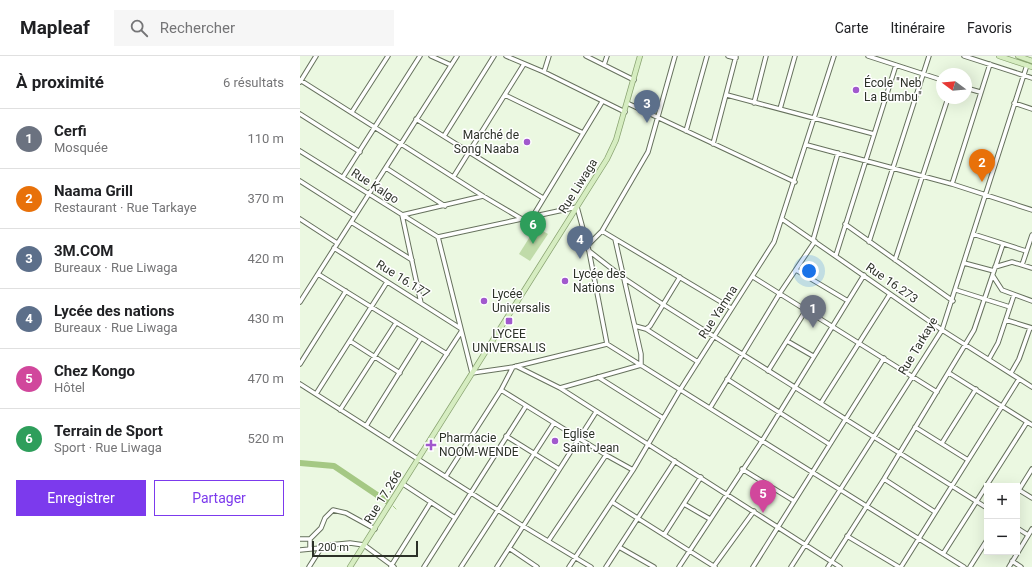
<!DOCTYPE html>
<html lang="fr">
<meta charset="utf-8">
<style>
body{margin:0;font-family:Roboto,sans-serif;background:#f6f6f6;color:#202124}
.controls{position:absolute;right:12px;bottom:12px;display:grid;overflow:hidden;border-radius:0px;box-shadow:0 4px 16px #0002}
.controls button{width:36px;height:36px;display:grid;place-items:center;padding:0;border:0;border-bottom:1px solid #e0e0e0;background:#fff;color:#202124;font:20px sans-serif}
.compass{position:absolute;left:636px;top:12px;width:36px;height:36px;border-radius:50%;background:#fff;box-shadow:0 4px 16px #0002;rotate:286deg}
.scale{position:absolute;left:12px;bottom:10px;width:106px;box-sizing:border-box;padding-left:4px;border:2px solid #2c3128;border-top:0;font-size:11px;line-height:14px;white-space:nowrap;color:#2c3128;-webkit-text-stroke:3px #fff;paint-order:stroke}
.you{position:absolute;left:509px;top:215px;width:14px;height:14px;margin:-10px;border:3px solid #fff;border-radius:50%;background:#1a73e8;box-shadow:0 0 0 6px #1a73e833}
.badge{display:grid;place-items:center;width:26px;height:26px;border-radius:50%;background:#7c3aed;color:#fff;font-size:13px;font-weight:700}
.pin{position:absolute;translate:-50% -33px;filter:drop-shadow(0 1px 2px #0008)}
.pin::after{content:'';position:absolute;top:21px;width:14px;height:12px;background:inherit;clip-path:polygon(0 0,100% 0,50% 100%)}
.list{margin:0;padding:0;list-style:none}
h2{display:flex;justify-content:space-between;align-items:center;height:52px;margin:0;padding:0 16px;font-size:17px}
h2 small{font-size:13px;font-weight:400;color:#757577}
.list li{display:grid;grid-template-columns:26px 1fr auto;gap:12px;align-items:center;box-sizing:border-box;height:60px;padding:0 16px;border-top:1px solid #e0e0e0}
.list b{display:block;font-size:15px;white-space:nowrap}
.list p{margin:0;font-size:13px;white-space:nowrap;color:#757577}
.list em{font-size:13px;font-style:normal;color:#757577}
.actions{display:flex;gap:8px;padding:12px 16px}
.actions a{flex:1;padding:9px 0;border:1px solid #7c3aed;border-radius:0px;text-align:center;font-size:14px;color:#7c3aed}
.actions .main{background:#7c3aed;color:#fff}
.icon{flex:none;width:22px;height:22px;fill:none;stroke:currentColor;stroke-width:2;stroke-linecap:round;stroke-linejoin:round}
.map{position:relative;flex:none;width:732px;height:511px;overflow:hidden}
header{display:flex;align-items:center;gap:24px;box-sizing:border-box;height:56px;padding:0 20px;background:#fff;border-bottom:1px solid #e0e0e0}
header strong{font-size:19px}
nav{display:flex;gap:22px;margin-inline-start:auto;font-size:14px}
.search{width:280px;height:36px;background:#f6f6f6;display:flex;align-items:center;gap:10px;box-sizing:border-box;padding:0 14px;border-radius:0px;color:#757577;font-size:15px}
main{display:flex}
aside{flex:1;background:#fff}
.map>svg:first-child{display:block}
.green{fill:#c0dba9}
.lines{fill:none;stroke-linecap:round;stroke-linejoin:round}
.stream{stroke:#a5c884;stroke-width:1}
.river{stroke:#a5c884;stroke-width:6}
.minor-casing{stroke:#66715d;stroke-width:5.5}
.major-casing{stroke:#89a371;stroke-width:6}
.minor{stroke:#fff;stroke-width:3.5}
.major{stroke:#d6edc1;stroke-width:4.5}
.poi-dot{fill:#a159cd;stroke:#fff;stroke-width:1.5}
.labels{text-anchor:middle;dominant-baseline:central;stroke-width:3;stroke-linejoin:round;paint-order:stroke}
.poi-label{font-size:12px;fill:#2c3128;stroke:#fff;text-anchor:start}
.street-label{font-size:12px;fill:#2c3128;stroke:#fff}
</style>
<header>
<strong>Mapleaf</strong>
<div class="search"><svg class="icon" aria-label="search" viewBox="0 0 24 24"><circle cx="10" cy="10" r="6"/><path d="M15 15l6 6"/></svg>Rechercher</div>
<nav><a>Carte</a><a>Itinéraire</a><a>Favoris</a></nav>
</header>
<main>
<aside>
<h2>À proximité<small>6 résultats</small></h2>
<ul class="list">
<li><span class="badge" style="background:#6b7280">1</span><div><b>Cerfi</b><p>Mosquée</p></div><em>110 m</em></li>
<li><span class="badge" style="background:#e8710a">2</span><div><b>Naama Grill</b><p>Restaurant · Rue Tarkaye</p></div><em>370 m</em></li>
<li><span class="badge" style="background:#5c6f8a">3</span><div><b>3M.COM</b><p>Bureaux · Rue Liwaga</p></div><em>420 m</em></li>
<li><span class="badge" style="background:#5c6f8a">4</span><div><b>Lycée des nations</b><p>Bureaux · Rue Liwaga</p></div><em>430 m</em></li>
<li><span class="badge" style="background:#d1479c">5</span><div><b>Chez Kongo</b><p>Hôtel</p></div><em>470 m</em></li>
<li><span class="badge" style="background:#2e9e5b">6</span><div><b>Terrain de Sport</b><p>Sport · Rue Liwaga</p></div><em>520 m</em></li>
</ul>
<div class="actions"><a class="main">Enregistrer</a><a>Partager</a></div>
</aside>
<div class="map">
<svg width="732" height="511" viewBox="0 0 732 511">
<rect width="100%" height="100%" fill="#ebf8e1"/>
<path class="green" d="M236 171 248 178 230 205 219 198Z"/>
<g class="lines">
<path class="stream" d="M93 450 96 453"/>
<path class="river" d="M0 407 34 410 86 445"/>
<g class="minor-casing">
<path id="minor" d="M131 0 151 9
M206 0 244 16 325 56
M286 0 334 24
M428 0 436 2
M568 0 642 24
M664 0 732 22
M304 9 307 0
M244 16 249 0
M0 24 183 140 222 163
M0 26 16 0
M666 32 680 36
M205 39 283 77
M427 39 574 78
M327 47 495 126
M454 47 466 0
M714 47 732 53
M480 53 495 0
M52 56 88 0
M0 58 60 96
M116 63 243 142
M386 75 407 0
M144 80 194 0
M413 88 436 0
M507 89 652 128 732 154
M0 95 138 181
M86 112 145 150
M154 120 224 8
M43 121 120 0
M0 125 55 160
M652 128 690 8
M233 160 302 46
M0 163 37 187
M482 163 642 274 732 331
M51 166 112 204
M545 168 653 245
M302 175 431 252
M673 178 726 195
M138 181 172 317 213 311 307 288 664 511
M138 181 277 151 289 195 307 288
M513 184 538 97
M569 186 629 0
M287 190 302 175 348 96 375 0
M34 192 160 272
M289 195 325 223 364 249 687 452
M536 199 596 9
M595 204 648 42
M664 207 694 215
M722 209 732 179
M695 211 712 206 732 212
M496 214 548 245
M18 218 147 298
M693 220 702 234 732 245
M453 221 637 336
M656 234 710 251
M0 246 157 0
M121 247 102 159 183 140
M706 264 732 272
M335 270 346 273 350 270 380 221
M346 273 398 306
M50 285 100 317
M487 285 513 300
M689 303 698 287 714 239
M0 308 46 235
M216 310 260 332 341 309V298L315 183
M468 315 506 254
M649 317 732 369
M711 317 719 303 730 272
M298 321 363 362
M427 323 529 388
M0 328 223 470 291 511
M260 332 540 511
M201 334 306 399 333 414
M16 338 87 226
M521 347 590 238
M410 352 480 237 515 185
M40 354 96 267
M66 370 121 282
M615 371 668 404
M206 380 259 413
M90 385 161 276
M642 387 676 333
M442 413 494 445
M146 420 201 334 213 311
M584 423 635 456
M103 428 155 462
M719 434 732 442
M717 437 732 413
M312 446 415 511
M384 448 410 463
M717 472 728 479
M364 479 401 421
M547 480 599 511
M0 483H10
M249 484 306 399
M319 491 354 511
M209 492 237 511
M10 493V483L21 472 25 462 33 454 46 457 75 473
M0 494 21 492
M643 498 727 366
M712 505 721 511
M91 510 131 446
M414 510 454 455
M9 511 21 492 29 489 50 487 64 489 94 511
M124 511 226 350
M161 511 254 367
M197 511 296 356
M269 511 333 414 380 334 474 186 534 0
M306 511 375 405
M379 511 462 385 564 219
M453 511 584 302
M491 511 642 274 727 9
M528 511 584 423 674 274 703 188
M601 511 719 323
M670 511 687 484
M709 511 732 473"/>
</g>
<g class="major-casing">
<path id="major" d="M699 0 732 11
M718 0 732 5
M50 511 307 103 316 84 340 0"/>
</g>
<use href="#minor" class="minor"/>
<use href="#major" class="major"/>
</g>
<g class="poi-dot">
<circle cx="556" cy="34" r="4"/>
<circle cx="227" cy="86" r="4"/>
<circle cx="265" cy="225" r="4"/>
<circle cx="184" cy="245" r="4"/>
<rect x="205" y="261" width="8" height="8" rx="2"/>
<circle cx="255" cy="385" r="4"/>
<path d="M129 383h4v4h4v4h-4v4h-4v-4h-4v-4h4z"/>
</g>
<g class="labels">
<g class="poi-label">
<text x="564" y="27">École "Neb<tspan x="564" dy="14">La Bumbu"</tspan></text>
<text x="219" y="79" text-anchor="end">Marché de<tspan x="219" dy="14">Song Naaba</tspan></text>
<text x="273" y="218">Lycée des<tspan x="273" dy="14">Nations</tspan></text>
<text x="192" y="238">Lycée<tspan x="192" dy="14">Universalis</tspan></text>
<text x="209" y="278" text-anchor="middle">LYCEE<tspan x="209" dy="14">UNIVERSALIS</tspan></text>
<text x="263" y="378">Eglise<tspan x="263" dy="14">Saint Jean</tspan></text>
<text x="139" y="382">Pharmacie<tspan x="139" dy="14">NOOM-WENDE</tspan></text>
</g>
<g class="street-label">
<text transform="translate(75 130) rotate(33)">Rue Kalgo</text>
<text transform="translate(278 130) rotate(-58)">Rue Liwaga</text>
<text transform="translate(103 223) rotate(32)">Rue 16.177</text>
<text transform="translate(592 227) rotate(35)">Rue 16.273</text>
<text transform="translate(418 256) rotate(-57)">Rue Yamna</text>
<text transform="translate(618 290) rotate(-59)">Rue Tarkaye</text>
<text transform="translate(83 441) rotate(-58)">Rue 17.266</text>
</g>
</g>
</svg>
<div class="controls">
<button>+</button>
<button>−</button>
</div>
<svg class="compass" viewBox="-18 -18 36 36"><path d="M0-13l5 13h-10z" fill="#e53935"/><path d="M0 13l5-13h-10z" fill="#757577"/></svg>
<div class="scale">200 m</div>
<div class="you"></div>
<div class="pin badge" style="left:513px;top:272px;background:#6b7280">1</div>
<div class="pin badge" style="left:682px;top:126px;background:#e8710a">2</div>
<div class="pin badge" style="left:347px;top:67px;background:#5c6f8a">3</div>
<div class="pin badge" style="left:280px;top:203px;background:#5c6f8a">4</div>
<div class="pin badge" style="left:463px;top:457px;background:#d1479c">5</div>
<div class="pin badge" style="left:233px;top:188px;background:#2e9e5b">6</div>
</div>
</main>
